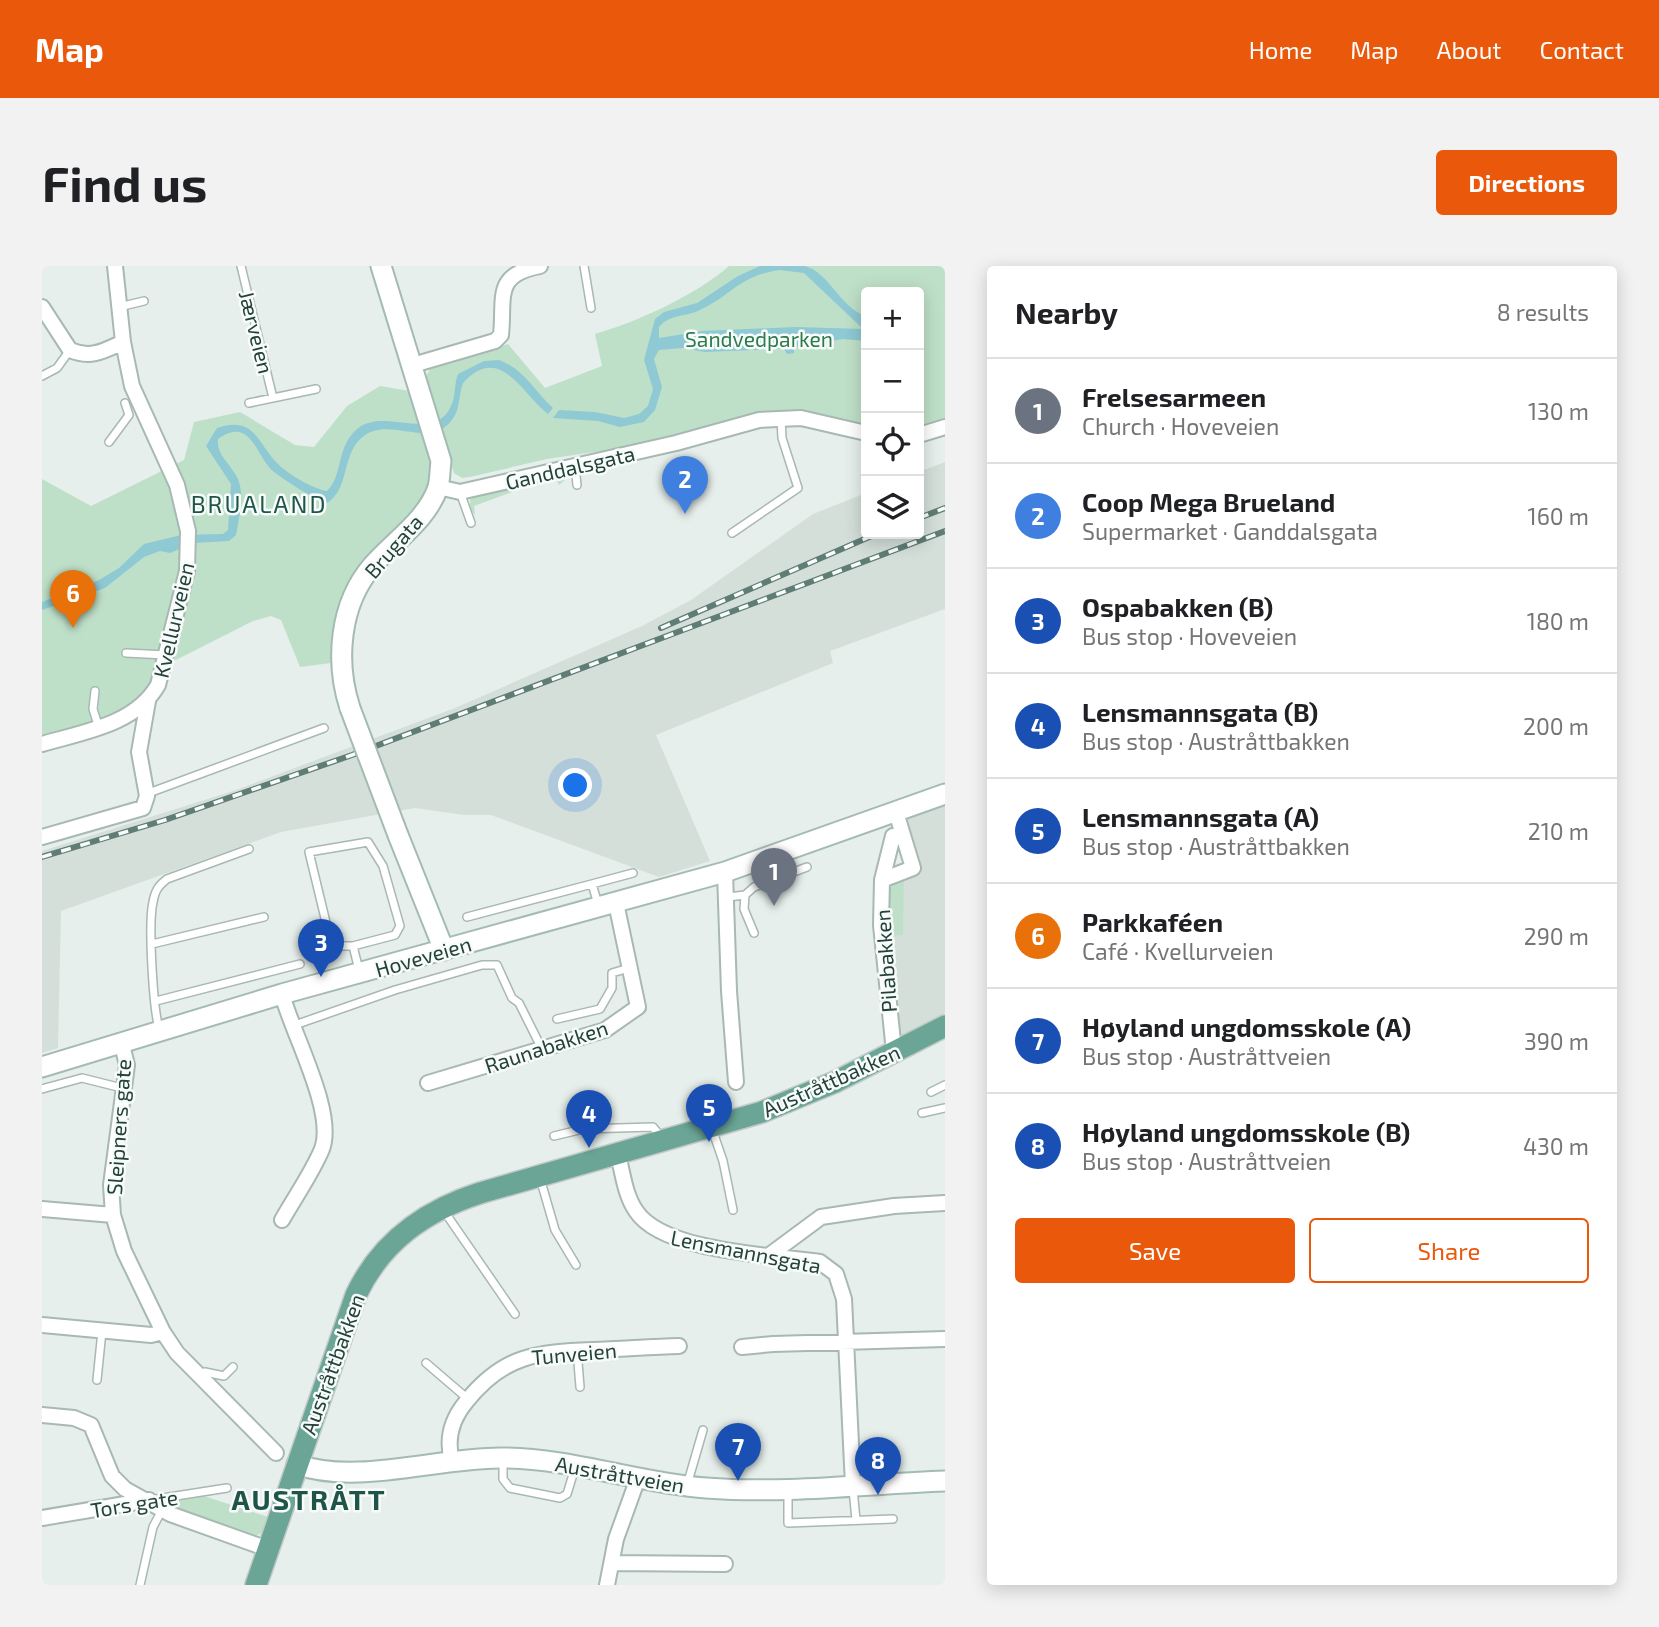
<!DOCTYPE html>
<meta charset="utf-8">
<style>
body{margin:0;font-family:"Exo 2",sans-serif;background:#f2f2f2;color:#202124}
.controls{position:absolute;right:21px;top:21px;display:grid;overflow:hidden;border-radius:7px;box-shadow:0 4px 18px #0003}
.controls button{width:63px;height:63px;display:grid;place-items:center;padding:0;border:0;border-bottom:2px solid #e0e0e0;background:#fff;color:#202124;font:35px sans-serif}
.you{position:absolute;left:534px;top:520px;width:24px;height:24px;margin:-18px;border:5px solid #fff;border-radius:50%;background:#1a73e8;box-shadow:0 0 0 10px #1a73e833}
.badge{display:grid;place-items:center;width:46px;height:46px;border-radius:50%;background:#ea580c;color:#fff;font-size:23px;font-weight:700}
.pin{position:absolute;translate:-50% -58px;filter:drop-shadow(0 2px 4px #0008)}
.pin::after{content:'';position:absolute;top:37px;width:24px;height:21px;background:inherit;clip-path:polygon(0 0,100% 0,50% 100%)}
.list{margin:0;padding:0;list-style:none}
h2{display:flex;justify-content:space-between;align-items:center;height:91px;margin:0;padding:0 28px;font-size:30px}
h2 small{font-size:23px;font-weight:400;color:#757577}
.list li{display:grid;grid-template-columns:46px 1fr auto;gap:21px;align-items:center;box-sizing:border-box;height:105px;padding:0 28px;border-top:2px solid #e0e0e0}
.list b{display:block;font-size:26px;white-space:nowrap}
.list p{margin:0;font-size:23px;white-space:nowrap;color:#757577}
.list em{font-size:23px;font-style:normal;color:#757577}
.actions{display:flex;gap:14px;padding:21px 28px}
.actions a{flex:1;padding:16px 0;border:2px solid #ea580c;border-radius:7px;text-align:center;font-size:24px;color:#ea580c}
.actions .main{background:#ea580c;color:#fff}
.icon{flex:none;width:38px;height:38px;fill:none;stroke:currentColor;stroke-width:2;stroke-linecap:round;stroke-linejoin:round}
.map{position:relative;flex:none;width:903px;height:1319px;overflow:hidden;border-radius:7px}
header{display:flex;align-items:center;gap:42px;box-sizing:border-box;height:98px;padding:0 35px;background:#ea580c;color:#fff}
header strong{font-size:33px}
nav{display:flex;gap:38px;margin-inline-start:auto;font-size:24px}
.intro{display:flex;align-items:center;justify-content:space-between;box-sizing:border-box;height:168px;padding:0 42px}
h1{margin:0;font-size:49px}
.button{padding:18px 32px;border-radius:7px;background:#ea580c;color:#fff;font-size:24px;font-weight:700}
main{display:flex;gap:42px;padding:0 42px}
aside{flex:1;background:#fff;border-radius:7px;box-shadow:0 4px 18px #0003}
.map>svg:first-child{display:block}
.built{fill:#d4dfda}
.green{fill:#bfe0c8}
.water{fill:#8ec9d4;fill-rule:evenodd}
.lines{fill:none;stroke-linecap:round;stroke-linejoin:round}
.lane-casing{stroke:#a8b8b2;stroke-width:10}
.street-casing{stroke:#a8b8b2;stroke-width:18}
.secondary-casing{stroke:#a4bbb3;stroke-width:23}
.primary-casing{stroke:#c2cac8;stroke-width:24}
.lane{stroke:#fff;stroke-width:7}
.street{stroke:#fff;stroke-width:14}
.secondary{stroke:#fff;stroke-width:19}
.primary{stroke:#6aa596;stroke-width:21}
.rail-casing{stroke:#5f7d75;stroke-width:6}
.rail{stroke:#f7fbf9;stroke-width:3.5;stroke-dasharray:10;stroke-linecap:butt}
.secondary-bridge-casing{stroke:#a4bbb3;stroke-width:23;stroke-linecap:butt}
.secondary-bridge{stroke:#fff;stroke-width:19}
.labels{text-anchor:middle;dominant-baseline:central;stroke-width:5;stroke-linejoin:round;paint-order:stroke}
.street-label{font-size:21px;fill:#24423a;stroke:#f7fbf9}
.park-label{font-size:21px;fill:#2d7a4b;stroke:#f7fbf9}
.quarter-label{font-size:24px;letter-spacing:2px;fill:#1f5548;stroke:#f7fbf9}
.district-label{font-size:28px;font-weight:bold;letter-spacing:2px;fill:#1f5548;stroke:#f7fbf9}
</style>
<header>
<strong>Map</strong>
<nav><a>Home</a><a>Map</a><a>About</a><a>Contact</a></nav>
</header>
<div class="intro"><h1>Find us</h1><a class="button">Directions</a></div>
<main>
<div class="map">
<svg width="903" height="1319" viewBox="0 0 903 1319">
<rect width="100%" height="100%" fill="#e6efeb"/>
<path class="built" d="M903 196V343L788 385 791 397 614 469 668 595 617 611 449 549H422L373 542 239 566 19 645 16 782 0 787V585L191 525 413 442 600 360 649 334 771 248 824 227V268H877V206Z
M903 540V747L857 771 853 769 843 620 879 607 865 553Z"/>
<path class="green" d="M687 0H903V152L877 161V26H824V159L774 147 726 145 586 181 505 193 428 211 420 212 412 207 383 112 390 100 466 78 503 122 560 100 553 68C595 56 654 29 687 0Z
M338 120 368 125C375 147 389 174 389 197 390 252 327 274 306 318 295 343 293 370 289 397L258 401 239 354 229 350 211 355 128 397 122 418 67 452 62 451 0 471V213L49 240 142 194 152 156 198 146 253 179 272 181 305 140Z
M519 207 524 213 517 219 513 210 432 240 433 249 428 243V234L434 227Z
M862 614 861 669 848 670 844 667V623Z
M162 1230 229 1252 224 1265 213 1270 204 1269 136 1247 127 1240 131 1234Z"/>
<path class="water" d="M718 0C730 0 751 0 763 0 788 7 798 42 824 50V75L801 73 752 82V87L745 88 742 83H734L663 86 641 82 617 84 612 93 620 121 613 144 602 156 578 161 556 155 511 152 517 144 553 146 582 152 597 148 606 140 611 123 602 94 613 53 622 46 655 37 696 10ZM737 4 762 7 821 63 754 61 660 65 617 72V61C628 48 644 51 658 44 690 29 697 10 737 4Z
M457 94C482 103 492 125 511 142L506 148C480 128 458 76 421 117 417 127 418 140 413 149 392 187 351 150 323 169 298 186 309 225 283 238 266 229 247 217 232 206 214 192 210 149 176 173 174 189 190 199 196 213 203 231 197 251 194 269L187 275 152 277 128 287 118 285 102 291 63 322 0 344V336L57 314 77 302 102 278 139 269 181 268 186 264 189 218 164 180 175 162C213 149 215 177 236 198 246 208 271 223 285 225 301 210 294 181 315 163 342 140 392 178 409 140 414 130 412 118 416 108L442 95Z"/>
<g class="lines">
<g class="lane-casing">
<path id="lane" d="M199 0 231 132
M542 0 549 42
M77 41 102 35
M0 110 15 102 28 84
M207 137 274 123
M67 176 87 149 83 137
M533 200 535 219
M418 226 429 257
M690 267 756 222 740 172 739 153
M84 387 124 389
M53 425 51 443 57 462
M104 528 282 462
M550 618 591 607
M703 629 712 621 765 601
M686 631 703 629 702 643 712 667
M425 651 550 618 556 638
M110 678 222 651
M311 680H292L288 673 267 586 326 576 341 600 358 660 353 669 311 680 317 704
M114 735 258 698
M515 753 558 743 570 722V707L587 702
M250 760 353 724 440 699H455L470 732 477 737 500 783
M117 763C111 740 106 658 111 636 113 625 116 620 125 613L207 583
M0 823 40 812 80 822
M889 826 903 819
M880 847 903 842
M670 863 681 895 691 944
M512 870 541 863 611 861 620 872
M498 912 513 964 534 999
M402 945 473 1048
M535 1084 538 1121
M384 1097 426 1133
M155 1108 163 1106 182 1110 191 1101
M55 1114 60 1065
M461 1192V1213L468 1222 518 1232 525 1228 533 1202
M645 1219 661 1164
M811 1223 814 1254
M746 1224V1257L851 1253
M108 1234 185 1222
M98 1319 111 1261 120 1244"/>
</g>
<g class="street-casing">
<path id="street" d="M0 41 28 84C49 93 62 85 81 76
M371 99 453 75 459 69C463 31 451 9 498 0
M877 169 903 161
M396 221 418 226 634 177 717 154 759 152 824 167
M0 478C41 466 93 459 116 419L145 305 146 265 135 219 90 120 81 76 73 0
M0 571 101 542 105 530 97 486 106 435
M683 606 687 725 694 816
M840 614 851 570
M240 728C250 767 294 846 280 883 270 907 253 931 240 954
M79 775 85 799 69 919 71 949 82 985 121 1066 135 1087 234 1187
M851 776 839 659 840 614 871 602 854 546
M386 817 563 764 596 741 574 637
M576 889C581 908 583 929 594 945 621 986 730 989 778 996L794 1008 802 1033 811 1219
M0 943 71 949
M729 988 779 951 852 940 903 937
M0 1059 109 1069 121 1066
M700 1081 731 1078 903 1073
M0 1149 32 1152 49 1159 70 1210 83 1223 128 1248 226 1283
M410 1195C404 1173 409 1154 424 1136 461 1089 495 1086 551 1084 579 1083 608 1081 637 1080
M0 1252 107 1234
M570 1297 683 1298
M565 1319 574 1273 596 1212"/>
</g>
<g class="secondary-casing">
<path id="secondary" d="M308 442C293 396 297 338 331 299 352 275 386 253 396 221 398 213 398 203 399 195L339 0
M356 569 402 684
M0 801 240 728 683 606 903 528
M255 1198C312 1220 398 1191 460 1192 529 1192 596 1217 664 1222 744 1228 824 1218 903 1215"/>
</g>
<g class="primary-casing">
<path id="primary" d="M214 1319 314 1029C339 976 382 945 438 927L720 846 793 816 903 760"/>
</g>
<use href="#lane" class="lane"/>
<use href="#street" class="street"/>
<use href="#secondary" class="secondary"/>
<use href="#primary" class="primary"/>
<g class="rail-casing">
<path id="rail" d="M877 252 903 242
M619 362 834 268
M0 591 123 554 310 489 903 265"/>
</g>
<use href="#rail" class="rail"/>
<g class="secondary-bridge-casing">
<path id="secondary-bridge" d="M308 442 356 569"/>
</g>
<use href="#secondary-bridge" class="secondary-bridge"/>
</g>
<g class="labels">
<g class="street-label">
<text transform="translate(215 66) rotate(76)">Jærveien</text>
<text transform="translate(528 201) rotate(-13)">Ganddalsgata</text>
<text transform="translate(351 280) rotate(-49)">Brugata</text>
<text transform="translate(131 354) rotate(-77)">Kvellurveien</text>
<text transform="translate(381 690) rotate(-16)">Hoveveien</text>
<text transform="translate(843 695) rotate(-94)">Pilabakken</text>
<text transform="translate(504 780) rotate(-18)">Raunabakken</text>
<text transform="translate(789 814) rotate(-24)">Austråttbakken</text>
<text transform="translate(76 861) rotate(-86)">Sleipners gate</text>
<text transform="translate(704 985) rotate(11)">Lensmannsgata</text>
<text transform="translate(532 1087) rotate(-5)">Tunveien</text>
<text transform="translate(290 1098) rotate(-70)">Austråttbakken</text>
<text transform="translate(578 1208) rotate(10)">Austråttveien</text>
<text transform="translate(92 1237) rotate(-9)">Tors gate</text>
</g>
<g class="park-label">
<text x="717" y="72">Sandvedparken</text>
</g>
<g class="quarter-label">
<text x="217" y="237">BRUALAND</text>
</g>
<g class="district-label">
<text x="267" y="1233">AUSTRÅTT</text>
</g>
</g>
</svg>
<div class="controls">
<button>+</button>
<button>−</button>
<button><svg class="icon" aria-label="locate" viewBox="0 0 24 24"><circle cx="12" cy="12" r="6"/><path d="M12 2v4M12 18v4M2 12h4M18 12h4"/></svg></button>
<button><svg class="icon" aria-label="layers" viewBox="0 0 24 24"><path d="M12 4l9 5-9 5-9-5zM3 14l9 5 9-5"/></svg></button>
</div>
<div class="you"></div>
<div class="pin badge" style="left:732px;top:640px;background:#6b7280">1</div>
<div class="pin badge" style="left:643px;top:248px;background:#3f7fe0">2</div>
<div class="pin badge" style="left:279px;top:711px;background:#1a4fb4">3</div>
<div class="pin badge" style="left:547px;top:882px;background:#1a4fb4">4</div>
<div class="pin badge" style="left:667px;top:876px;background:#1a4fb4">5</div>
<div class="pin badge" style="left:31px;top:362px;background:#e8710a">6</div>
<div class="pin badge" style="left:696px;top:1215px;background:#1a4fb4">7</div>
<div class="pin badge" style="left:836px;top:1229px;background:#1a4fb4">8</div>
</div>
<aside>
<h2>Nearby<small>8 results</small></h2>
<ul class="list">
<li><span class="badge" style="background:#6b7280">1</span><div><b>Frelsesarmeen</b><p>Church · Hoveveien</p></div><em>130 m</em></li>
<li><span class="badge" style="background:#3f7fe0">2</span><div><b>Coop Mega Brueland</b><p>Supermarket · Ganddalsgata</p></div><em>160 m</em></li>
<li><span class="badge" style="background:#1a4fb4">3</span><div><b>Ospabakken (B)</b><p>Bus stop · Hoveveien</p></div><em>180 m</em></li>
<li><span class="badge" style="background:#1a4fb4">4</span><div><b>Lensmannsgata (B)</b><p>Bus stop · Austråttbakken</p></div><em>200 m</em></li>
<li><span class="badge" style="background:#1a4fb4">5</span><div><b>Lensmannsgata (A)</b><p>Bus stop · Austråttbakken</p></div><em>210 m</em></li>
<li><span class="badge" style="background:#e8710a">6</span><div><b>Parkkaféen</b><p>Café · Kvellurveien</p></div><em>290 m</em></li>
<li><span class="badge" style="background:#1a4fb4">7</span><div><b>Høyland ungdomsskole (A)</b><p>Bus stop · Austråttveien</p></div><em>390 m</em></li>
<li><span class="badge" style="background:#1a4fb4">8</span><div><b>Høyland ungdomsskole (B)</b><p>Bus stop · Austråttveien</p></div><em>430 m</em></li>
</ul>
<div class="actions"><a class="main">Save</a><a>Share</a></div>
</aside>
</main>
